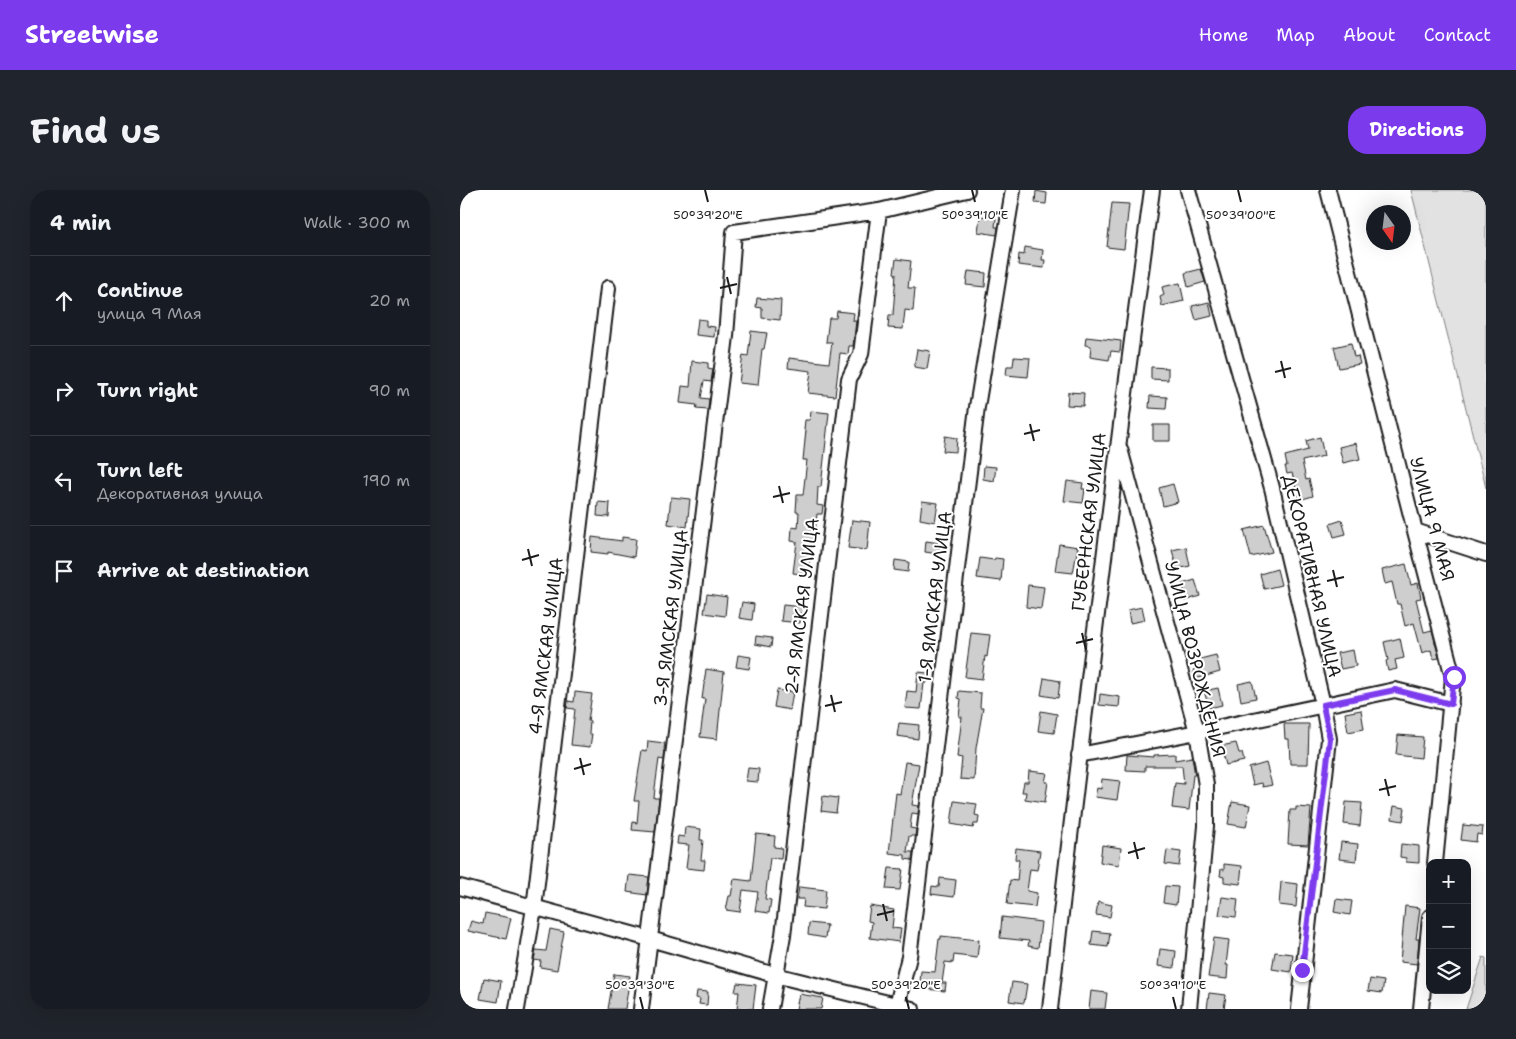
<!DOCTYPE html>
<meta charset="utf-8">
<style>
body{margin:0;font-family:"Shantell Sans",sans-serif;background:#20242c;color:#f1f3f6}
.controls{position:absolute;right:15px;bottom:15px;display:grid;overflow:hidden;border-radius:10px;box-shadow:0 5px 20px #0002}
.controls button{width:45px;height:45px;display:grid;place-items:center;padding:0;border:0;border-bottom:1px solid #363941;background:#171b24;color:#f1f3f6;font:25px sans-serif}
.compass{position:absolute;left:906px;top:15px;width:45px;height:45px;border-radius:50%;background:#171b24;box-shadow:0 5px 20px #0002;rotate:166deg}
.stop{position:absolute;width:15px;height:15px;margin:-11px;border:4px solid #7c3aed;border-radius:50%;background:#fff}
.stop.end{background:#7c3aed;border-color:#fff;box-shadow:0 1px 5px #0008}
.list{margin:0;padding:0;list-style:none}
h2{display:flex;justify-content:space-between;align-items:center;height:65px;margin:0;padding:0 20px;font-size:21px}
h2 small{font-size:16px;font-weight:400;color:#9ea1a6}
.list li{display:grid;grid-template-columns:32px 1fr auto;gap:15px;align-items:center;box-sizing:border-box;height:90px;padding:0 20px;border-top:1px solid #363941}
.list b{display:block;font-size:19px;white-space:nowrap}
.list p{margin:0;font-size:16px;white-space:nowrap;color:#9ea1a6}
.list em{font-size:16px;font-style:normal;color:#9ea1a6}
.icon{flex:none;width:28px;height:28px;fill:none;stroke:currentColor;stroke-width:2;stroke-linecap:round;stroke-linejoin:round}
.map{position:relative;flex:none;width:1026px;height:819px;overflow:hidden;border-radius:20px}
header{display:flex;align-items:center;gap:30px;box-sizing:border-box;height:70px;padding:0 25px;background:#7c3aed;color:#fff}
header strong{font-size:24px}
nav{display:flex;gap:28px;margin-inline-start:auto;font-size:18px}
.intro{display:flex;align-items:center;justify-content:space-between;box-sizing:border-box;height:120px;padding:0 30px}
h1{margin:0;font-size:35px}
.button{padding:12px 22px;border-radius:20px;background:#7c3aed;color:#fff;font-size:18px;font-weight:700}
main{display:flex;gap:30px;padding:0 30px}
aside{flex:1;background:#171b24;border-radius:20px;box-shadow:0 5px 20px #0002}
.map>svg:first-child{display:block}
.green{fill:#e2e2e2;stroke:#7f7f7f}
.building{fill:#cecece;stroke:#1c1c1c}
.lines{fill:none;stroke-linecap:round;stroke-linejoin:round}
.minor-casing{stroke:#1c1c1c;stroke-width:18}
.minor{stroke:#fff;stroke-width:14}
.route{stroke:#7c3aed;stroke-width:6}
.ticks{fill:none;stroke:#1c1c1c;stroke-width:2}
.labels{text-anchor:middle;dominant-baseline:central;stroke-width:4;stroke-linejoin:round;paint-order:stroke}
.street-label{font-size:18px;fill:#1c1c1c;stroke:#fff}
.ticks-label{font-size:12px;text-anchor:middle;fill:#1c1c1c;stroke:#fff;stroke-width:4;stroke-linejoin:round;paint-order:stroke}
</style>
<header>
<strong>Streetwise</strong>
<nav><a>Home</a><a>Map</a><a>About</a><a>Contact</a></nav>
</header>
<div class="intro"><h1>Find us</h1><a class="button">Directions</a></div>
<main>
<aside>
<h2>4 min<small>Walk · 300 m</small></h2>
<ul class="list">
<li><svg class="icon" aria-label="ahead" viewBox="0 0 24 24"><path d="M12 20V5M6 11l6-6 6 6"/></svg><div><b>Continue</b><p>улица 9 Мая</p></div><em>20 m</em></li>
<li><svg class="icon" aria-label="right" viewBox="0 0 24 24"><path d="M7 20v-9h11M14 6l5 5-5 5"/></svg><div><b>Turn right</b></div><em>90 m</em></li>
<li><svg class="icon" aria-label="left" viewBox="0 0 24 24"><path d="M17 20v-9H6M10 6l-5 5 5 5"/></svg><div><b>Turn left</b><p>Декоративная улица</p></div><em>190 m</em></li>
<li><svg class="icon" aria-label="arrive" viewBox="0 0 24 24"><path d="M6 21V4h12l-3 4 3 4H6"/></svg><div><b>Arrive at destination</b></div></li>
</ul>
</aside>
<div class="map">
<svg width="1026" height="819" viewBox="0 0 1026 819">
<rect width="100%" height="100%" fill="#fff"/>
<filter id="ink" filterUnits="userSpaceOnUse"><feTurbulence type="fractalNoise" baseFrequency=".02" numOctaves="2"/><feDisplacementMap in="SourceGraphic" scale="10" xChannelSelector="R" yChannelSelector="G"/><feConvolveMatrix kernelMatrix="1 2 1 2 8 2 1 2 1" color-interpolation-filters="sRGB"/></filter>
<g filter="url(#ink)">
<path class="green" d="M951 0H1026V298Z
M1023 767 1026 768V819H1006Z"/>
<path class="building" d="M576 1 587 3 586 14 575 13Z
M652 13 669 14 664 59 647 57Z
M520 26 536 28 535 37H538L537 45 518 42Z
M565 57 583 60 582 70H585L584 78 558 75 559 64 564 65Z
M436 69 451 71 448 98H455L453 121 445 120 443 139 428 138 429 125H433L436 84 434 83Z
M741 79 745 92 728 97 725 83Z
M508 81 526 83 525 97 506 95Z
M720 93 724 111 702 116 700 107 704 105 702 97Z
M297 108 321 110 320 130 302 128V118L296 117Z
M749 112 752 126 736 130 732 116Z
M377 121 394 123 393 131H396L393 156H389L388 164 380 163 375 206 348 203 351 181 328 178 329 168 369 173 372 152H366L369 128H376Z
M238 129 246 130V136L255 137 254 147 236 145Z
M291 141 307 143 304 159H302L298 195 279 193 283 165 288 166Z
M626 147 661 151 660 162 651 161 649 170 630 167 631 156 625 155Z
M891 153 894 167 898 166 900 174 879 178 874 157Z
M457 159 470 161 467 179 454 177Z
M554 167 570 168 568 187 546 185 547 176H553Z
M232 171 248 173V178L253 179 251 192 244 191 241 208 249 209 248 220 236 219 237 215 220 213 222 196 230 197Z
M691 177 708 178V190L691 189Z
M608 202 624 203 623 216 607 215Z
M690 206 707 207 706 219 689 218Z
M351 221 369 223 361 297H358L357 315 363 316 362 324H357L354 352H351L348 385 333 383 337 352 331 351 332 337 338 338 339 322H336L337 305H343L347 270H343L346 240H344L345 230H350Z
M693 235H710V251H693Z
M485 246 497 248 496 262 483 261Z
M860 247 864 266 842 271 846 290 849 289 853 306 839 310 832 283 827 284 825 276H827L825 266 848 260 846 251Z
M896 253 900 269 883 273 879 257Z
M524 276 536 277 534 291 523 289Z
M607 291 623 293 622 299H625L623 313 604 311Z
M713 294 718 312 703 316 699 298Z
M211 307 230 309 227 337 208 334Z
M462 311 478 313 475 332 460 329Z
M138 312 150 313 149 327 137 326Z
M392 330 410 332 407 360 388 358Z
M882 330 886 344 874 347 870 334Z
M804 335 812 362 791 367 784 340Z
M132 347 162 351V347L176 349 174 367 148 362V364L131 362Z
M466 351 480 353 478 364 465 362Z
M599 354 618 357 613 383 595 381Z
M726 357 730 376 717 379 712 360Z
M520 368 534 370 535 368 543 369 541 391 517 388Z
M435 370 449 372 448 382 434 380Z
M946 374 951 395 958 393 961 408 956 409 964 442 972 440 979 468 973 469 971 460 962 463 954 433 945 436 940 414H937L932 392 925 394 922 380Z
M817 379 821 395 804 399 800 384Z
M735 390 740 406 724 411 722 403H725L722 394Z
M568 395 584 397 581 419 566 417Z
M247 404 267 407 265 426 244 423Z
M282 412 294 414 292 430 279 428Z
M323 415 342 417 340 433 321 431Z
M682 417 685 430 670 433 668 420Z
M511 443 530 445 527 467 525 466 522 489 505 487Z
M296 446 312 448 311 457 295 454Z
M940 448 944 468 935 470 937 479 928 481 926 471 928 470 924 452Z
M893 460 896 476 881 479 877 463Z
M278 465 291 467 289 479 276 477Z
M756 465 760 482 735 489 733 480 738 478 736 470Z
M246 479 264 482 257 549 240 547 245 509H242Z
M458 482 468 483 467 493H464L461 519 445 518 447 501 456 502Z
M584 488 600 491 598 508 581 505Z
M792 491 796 508 781 511 778 494Z
M758 498 762 515 749 518 744 501Z
M317 500 333 502 330 520 314 517Z
M499 501 521 503 520 518H523L516 558 514 590 500 589 502 568 497 567 502 527H499L501 509 498 508Z
M115 502 132 504 128 531H130L129 544H132L130 557 111 555 115 519 107 518 108 511 114 512Z
M640 504 660 507 659 517 639 515Z
M901 520 904 539 888 542 885 523Z
M581 521 597 524 594 543 578 541Z
M439 533 459 535 458 549 437 546Z
M824 534H849L848 574H830L829 549H825Z
M938 545 963 547 961 568 936 565Z
M188 551 205 553 204 559H205L204 570 199 569 195 598 194 608H199L195 642 172 640 173 632 177 633 179 611H174L182 560 187 561Z
M776 553 779 563H782L784 571 766 575 761 556Z
M715 564V570L732 567 735 585H733L729 620 712 618 715 593 724 594 722 576H685V581L666 580 667 565 694 567V565Z
M445 572 459 574 452 615 459 616 458 624 452 623 450 638 456 639 455 646H449L447 662H453L452 670 445 669V665L429 663 436 603 440 604Z
M806 573 812 595 803 597 802 593 793 595 789 578Z
M288 578 299 579 298 592 286 591Z
M569 581 587 583 585 592H588L585 612 565 609 566 602H562L564 592H568Z
M642 589 660 591 657 610 635 607 637 598 641 599Z
M363 606 378 608 376 623 361 621Z
M494 611 517 614 515 625 519 626 518 634H514L513 638 491 634Z
M772 612 790 615 786 637 768 634Z
M886 612 902 613 900 636 884 634Z
M934 616 945 618 943 631 932 629Z
M836 617 851 618 848 655 828 654 830 620H836Z
M1003 635 1023 637 1022 645 1017 644 1016 652 1001 650Z
M225 637 241 639 240 650H243L241 670H245L244 680 226 678 229 655 217 654 218 646 224 647Z
M296 644 315 646 314 657 322 658 321 669 310 668 305 709 311 710 309 723 295 721 298 702 283 700 280 722 266 720 269 706H271L274 689 291 691Z
M881 652 898 654 896 671 879 669Z
M941 654 959 656V673L946 672V668L940 667Z
M642 655 661 658 659 675 640 672Z
M556 658 580 661 577 680 570 679 567 701 577 703 575 717 547 714 550 690 557 691 559 670 555 669Z
M707 660 721 662 719 676 705 674Z
M764 674 782 676 780 694 764 692V687L760 686 761 679 764 680Z
M429 678 443 679 440 700 426 699Z
M169 685 189 687 187 705 167 702Z
M480 688 496 690 494 707 471 704 472 696 479 697Z
M821 692 838 694 836 717 819 715Z
M705 696 718 697 716 715 703 713Z
M339 697 366 700 364 719 343 717 344 709H337Z
M762 707 778 709 776 727 759 725Z
M876 709 892 711 890 725 874 722Z
M638 712 652 715 650 727 636 725Z
M410 716 434 720 432 738 441 739 439 752 410 748 412 732 408 731Z
M945 716 960 718 956 749H959L957 774 940 772Z
M25 723 51 728 46 749 8 741 11 731 23 734Z
M542 727 581 732 578 758 568 756 569 751 540 748Z
M349 733 367 735 365 748 348 745Z
M90 739 104 742 97 780 80 777 81 771 74 770 76 760 86 761Z
M633 741 650 743 648 757 631 755Z
M481 746 519 750 517 768 494 765 493 773 485 772 482 793H486L485 801 465 799 466 792H460L461 781 475 782 479 749H481Z
M754 748 769 750 766 775H768L767 789 748 787Z
M700 759 716 761 714 778 698 776Z
M815 762 833 764 831 782 812 779Z
M154 784 170 786 165 819H148Z
M24 788 41 791 38 812 20 809Z
M910 789 924 791 922 803 908 801Z
M552 792 567 794 564 813 549 811Z
M277 793 296 795 293 819H277L279 802H275Z
M237 801 248 802 247 815 239 814 240 809 236 808Z
M631 801 647 803 645 819H629Z
M749 803 766 805 764 819H747Z
M339 804 363 808 361 819H336Z"/>
<g class="lines">
<g class="minor-casing">
<path id="minor" d="M728 0 812 298 863 515 869 549 839 819
M868 0 955 341 993 487 975 673
M660 259 737 542 746 595V636L729 819
M955 341 1026 364
M619 565 737 542 935 500 991 514
M0 697 190 749 315 785 452 819
M57 819 74 718 148 98
M181 819 266 146 274 42 419 21 507 0
M310 819 323 745 389 189 401 164 419 21
M436 819 449 767 517 217 553 0
M590 819C621 546 655 273 692 0
M961 819 970 727"/>
</g>
<use href="#minor" class="minor"/>
</g>
</g>
<g class="lines" filter="url(#ink)">
<path class="route" d="M842 780 870 549 863 515 935 500 991 514 994 487"/>
</g>
<path class="ticks" d="M245 0 248 12M512 0 515 12M778 0 781 12M267 87 271 104M260 98 277 94M821 171 825 188M815 182 831 178M570 234 574 251M564 244 580 240M319 296 323 313M313 307 330 303M68 359 72 376M62 370 79 365M873 380 877 397M867 391 884 387M622 443 626 460M616 453 633 449M371 505 375 522M365 516 382 512M120 568 124 585M114 579 131 574M925 589 929 606M919 600 936 596M674 652 678 669M668 663 685 658M423 714 427 731M417 725 434 721M180 807 183 819M446 807 449 819M713 807 716 819"/>
<g class="labels">
<g class="street-label">
<text transform="translate(972 329) rotate(75)">УЛИЦА 9 МАЯ</text>
<text transform="translate(629 332) rotate(-83)">ГУБЕРНСКАЯ УЛИЦА</text>
<text transform="translate(852 386) rotate(77)">ДЕКОРАТИВНАЯ УЛИЦА</text>
<text transform="translate(475 407) rotate(-83)">1-Я ЯМСКАЯ УЛИЦА</text>
<text transform="translate(342 416) rotate(-83)">2-Я ЯМСКАЯ УЛИЦА</text>
<text transform="translate(211 428) rotate(-83)">3-Я ЯМСКАЯ УЛИЦА</text>
<text transform="translate(86 456) rotate(-83)">4-Я ЯМСКАЯ УЛИЦА</text>
<text transform="translate(735 469) rotate(76)">УЛИЦА ВОЗРОЖДЕНИЯ</text>
</g>
</g>
<g class="ticks-label">
<text x="248" y="29">50°39'20"E</text>
<text x="515" y="29">50°39'10"E</text>
<text x="781" y="29">50°39'00"E</text>
<text x="180" y="799">50°39'30"E</text>
<text x="446" y="799">50°39'20"E</text>
<text x="713" y="799">50°39'10"E</text>
</g>
</svg>
<div class="controls">
<button>+</button>
<button>−</button>
<button><svg class="icon" aria-label="layers" viewBox="0 0 24 24"><path d="M12 4l9 5-9 5-9-5zM3 14l9 5 9-5"/></svg></button>
</div>
<svg class="compass" viewBox="-18 -18 36 36"><path d="M0-13l5 13h-10z" fill="#e53935"/><path d="M0 13l5-13h-10z" fill="#9ea1a6"/></svg>
<div class="stop" style="left:994px;top:487px"></div>
<div class="stop end" style="left:842px;top:780px"></div>
</div>
</main>
